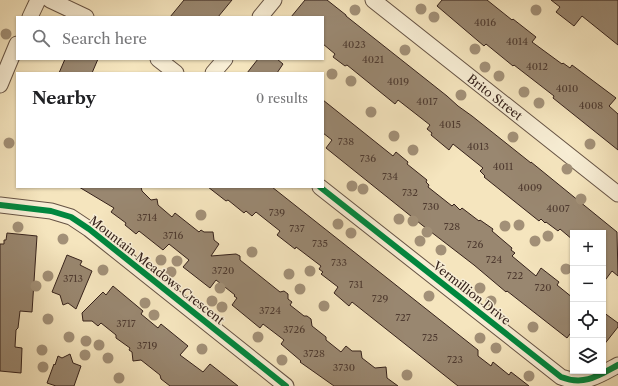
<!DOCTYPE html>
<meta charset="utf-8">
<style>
body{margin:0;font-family:"Libre Caslon Text",serif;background:#f6f6f6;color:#202124}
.controls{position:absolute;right:12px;bottom:12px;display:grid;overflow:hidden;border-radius:0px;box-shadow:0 1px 3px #0004}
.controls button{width:36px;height:36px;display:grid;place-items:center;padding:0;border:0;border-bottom:1px solid #e0e0e0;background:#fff;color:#202124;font:20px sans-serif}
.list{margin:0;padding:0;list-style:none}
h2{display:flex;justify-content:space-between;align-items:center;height:52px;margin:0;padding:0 16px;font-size:17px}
h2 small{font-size:13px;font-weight:400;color:#757577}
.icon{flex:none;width:22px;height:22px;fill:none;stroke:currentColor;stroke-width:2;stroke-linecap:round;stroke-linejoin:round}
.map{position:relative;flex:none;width:618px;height:386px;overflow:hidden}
.search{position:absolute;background:#fff;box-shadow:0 1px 3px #0004;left:16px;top:16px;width:308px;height:44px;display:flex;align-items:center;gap:10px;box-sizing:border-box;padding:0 14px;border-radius:0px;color:#757577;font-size:15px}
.panel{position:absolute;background:#fff;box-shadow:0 1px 3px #0004;left:16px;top:72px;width:308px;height:116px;border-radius:0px}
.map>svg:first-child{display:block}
.building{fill:#998770;stroke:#36221b}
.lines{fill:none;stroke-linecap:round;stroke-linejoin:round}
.minor-casing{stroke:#665344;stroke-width:17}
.minor{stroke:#f8eed5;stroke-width:15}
.cycleway-casing{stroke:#f8eed5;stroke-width:8}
.cycleway{stroke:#00873e;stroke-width:6}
.tree{fill:#a29077}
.labels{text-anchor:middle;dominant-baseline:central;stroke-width:3;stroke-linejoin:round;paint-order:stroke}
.number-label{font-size:10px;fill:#4f3b30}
.street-label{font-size:12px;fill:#36221b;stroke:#f8eed5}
</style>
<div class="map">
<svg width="618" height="386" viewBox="0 0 618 386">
<rect width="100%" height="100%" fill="#f5e5be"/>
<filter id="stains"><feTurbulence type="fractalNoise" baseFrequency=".005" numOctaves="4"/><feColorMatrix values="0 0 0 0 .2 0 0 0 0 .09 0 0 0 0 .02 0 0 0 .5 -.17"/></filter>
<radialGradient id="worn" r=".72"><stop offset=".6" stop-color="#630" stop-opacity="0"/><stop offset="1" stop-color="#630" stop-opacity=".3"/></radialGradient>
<path class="building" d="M184 0H232L218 17H170Z
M305 0H327L346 15V16L447 96 458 106 472 116 531 163V162L617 232 618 276 612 271 603 283V233H573V240L560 229 558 231 546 222 545 223 541 219 539 221 484 177 485 176 480 171 483 168 453 144 449 150 431 135 432 133 427 129 430 125 398 100 395 104 347 65 345 66 333 57 335 54 323 44V17H291Z
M442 0H487L512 20 513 19 536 37 532 42 562 64 563 63 570 68 572 65 616 98 609 106 618 114V150L553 98 554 96 514 65 513 66 486 44 484 46 437 6Z
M551 0H618V45L582 16 574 26 556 12 560 7Z
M65 59H98L92 73H59Z
M258 59H277L283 64 277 73H247Z
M323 100 393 156 396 152 408 162 407 164 427 180 426 182 429 185 428 187 452 206 454 204 460 210 462 208 479 221 480 220 493 229 492 231 512 248 511 250 515 253 512 256 536 276 541 268 559 282 557 285 573 298V330L567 338 507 291 506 292 474 265 422 225 326 148 332 140 323 133Z
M79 187H141L142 191 151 200 157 199 158 205 172 217 175 213 199 232 201 230 204 232H213L214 240 219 244 211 256 236 254 240 256V260L280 292 284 291 288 294V299L292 302 290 305 304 316H307L311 319 312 326 326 337V340L341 352 346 346 352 351H361L362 358 375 368 386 367 387 378 398 386H334L300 362 301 361 281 344 284 340 263 324 260 328 232 305 237 298 234 296 235 295 216 280 210 288 183 267 189 260 169 244 163 250 139 231 136 234 125 225 126 223 111 212 114 208Z
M208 187H272L478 350V356L491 366 493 362 509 375 511 372 529 386H458L352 302 349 306 334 293 338 287 321 274 323 272 319 269 321 266 296 247 295 249 277 235 280 231 256 212 252 216 246 211 244 213 228 200 226 201Z
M7 233 37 236 32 312 20 311 18 328 16 330 15 347 22 348 21 373 0 371V244H4V240H6Z
M67 255 82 261 80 265 92 271 76 309 68 303 63 305 60 295 52 292Z
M113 286 143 311 141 314 158 328 161 324 188 346 180 355 203 372 210 364 238 386H170L161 379 160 375 141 360 133 361 132 352 129 350 130 348 116 338V335L101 323 98 326 92 321H83L82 313 103 292 106 295Z
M603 312 618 323V327L603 346Z
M70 354 73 363 81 366 74 386H56L47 383 54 364 55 365 58 356 62 358Z"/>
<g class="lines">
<g class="minor-casing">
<path id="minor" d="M50 0 86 17
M373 0 618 194
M30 17 38 0
M260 17 274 0
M158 59 176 73
M213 73 225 59
M0 85 17 44
M320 187 561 377C584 386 598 376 618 365
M0 205 51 211 71 217 89 229 286 386"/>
</g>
<use href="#minor" class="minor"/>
<g class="cycleway-casing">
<path id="cycleway" d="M320 187 561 377C584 386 598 376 618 365
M0 205 51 211 71 217 89 229 286 386"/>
</g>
<use href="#cycleway" class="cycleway"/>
</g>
<g class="tree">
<circle cx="421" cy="9" r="5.5"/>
<circle cx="355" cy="10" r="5.5"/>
<circle cx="536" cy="10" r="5.5"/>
<circle cx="434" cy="17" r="5.5"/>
<circle cx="6" cy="34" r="5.5"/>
<circle cx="475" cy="49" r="5.5"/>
<circle cx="405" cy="50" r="5.5"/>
<circle cx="485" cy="67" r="5.5"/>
<circle cx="332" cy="74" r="5.5"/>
<circle cx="499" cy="76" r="5.5"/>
<circle cx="351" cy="81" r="5.5"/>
<circle cx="524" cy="92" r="5.5"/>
<circle cx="461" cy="95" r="5.5"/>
<circle cx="539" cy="103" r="5.5"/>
<circle cx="371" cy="112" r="5.5"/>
<circle cx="394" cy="136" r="5.5"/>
<circle cx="513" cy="137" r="5.5"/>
<circle cx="9" cy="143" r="5.5"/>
<circle cx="590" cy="144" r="5.5"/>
<circle cx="413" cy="150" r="5.5"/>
<circle cx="567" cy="169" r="5.5"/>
<circle cx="352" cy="186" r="5.5"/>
<circle cx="363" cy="189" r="5.5"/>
<circle cx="581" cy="199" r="5.5"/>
<circle cx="201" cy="215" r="5.5"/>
<circle cx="399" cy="219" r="5.5"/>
<circle cx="413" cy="221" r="5.5"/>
<circle cx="338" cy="224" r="5.5"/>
<circle cx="519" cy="225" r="5.5"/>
<circle cx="505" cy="226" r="5.5"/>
<circle cx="18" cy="227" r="5.5"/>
<circle cx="427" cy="232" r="5.5"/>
<circle cx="351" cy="233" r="5.5"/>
<circle cx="548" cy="236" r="5.5"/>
<circle cx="63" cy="239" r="5.5"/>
<circle cx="420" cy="241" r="5.5"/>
<circle cx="535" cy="241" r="5.5"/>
<circle cx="441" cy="250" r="5.5"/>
<circle cx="252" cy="252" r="5.5"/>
<circle cx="161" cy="260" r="5.5"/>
<circle cx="177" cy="261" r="5.5"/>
<circle cx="566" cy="269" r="5.5"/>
<circle cx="103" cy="270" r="5.5"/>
<circle cx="310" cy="271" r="5.5"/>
<circle cx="171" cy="272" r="5.5"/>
<circle cx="289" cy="274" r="5.5"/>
<circle cx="48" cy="276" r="5.5"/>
<circle cx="36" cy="286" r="5.5"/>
<circle cx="220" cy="288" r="5.5"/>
<circle cx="480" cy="288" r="5.5"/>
<circle cx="300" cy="289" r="5.5"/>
<circle cx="429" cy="296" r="5.5"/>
<circle cx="212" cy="301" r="5.5"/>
<circle cx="491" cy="301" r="5.5"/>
<circle cx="145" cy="303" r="5.5"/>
<circle cx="324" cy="306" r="5.5"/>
<circle cx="222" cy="307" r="5.5"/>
<circle cx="154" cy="315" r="5.5"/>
<circle cx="48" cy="319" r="5.5"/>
<circle cx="533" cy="327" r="5.5"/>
<circle cx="69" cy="337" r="5.5"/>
<circle cx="258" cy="337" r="5.5"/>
<circle cx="480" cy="338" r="5.5"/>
<circle cx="86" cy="341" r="5.5"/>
<circle cx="99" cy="345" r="5.5"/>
<circle cx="496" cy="348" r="5.5"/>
<circle cx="202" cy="349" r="5.5"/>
<circle cx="42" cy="350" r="5.5"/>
<circle cx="85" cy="355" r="5.5"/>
<circle cx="108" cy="358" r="5.5"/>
<circle cx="282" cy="360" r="5.5"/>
<circle cx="43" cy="367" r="5.5"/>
<circle cx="407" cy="375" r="5.5"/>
<circle cx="529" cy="376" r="5.5"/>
<circle cx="119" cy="378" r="5.5"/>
</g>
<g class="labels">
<g class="number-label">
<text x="485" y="22">4016</text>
<text x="517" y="41">4014</text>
<text x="354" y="44">4023</text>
<text x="373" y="59">4021</text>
<text x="537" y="66">4012</text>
<text x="398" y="81">4019</text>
<text x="567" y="88">4010</text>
<text x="427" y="101">4017</text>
<text x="591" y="105">4008</text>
<text x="450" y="124">4015</text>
<text x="346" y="141">738</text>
<text x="478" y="146">4013</text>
<text x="368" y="158">736</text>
<text x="503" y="166">4011</text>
<text x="390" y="176">734</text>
<text x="530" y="187">4009</text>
<text x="410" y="192">732</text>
<text x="431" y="206">730</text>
<text x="558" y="208">4007</text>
<text x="277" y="212">739</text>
<text x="147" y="217">3714</text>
<text x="452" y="226">728</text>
<text x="297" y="228">737</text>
<text x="173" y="235">3716</text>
<text x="320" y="243">735</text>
<text x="475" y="244">726</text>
<text x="494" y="259">724</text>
<text x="339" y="262">733</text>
<text x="223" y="270">3720</text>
<text x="515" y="275">722</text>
<text x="73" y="278">3713</text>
<text x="356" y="284">731</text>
<text x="543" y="287">720</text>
<text x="380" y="298">729</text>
<text x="270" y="310">3724</text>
<text x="403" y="317">727</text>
<text x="126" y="323">3717</text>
<text x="294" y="329">3726</text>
<text x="430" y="337">725</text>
<text x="147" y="345">3719</text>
<text x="314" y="353">3728</text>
<text x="455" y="359">723</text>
<text x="344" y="367">3730</text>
</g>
<g class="street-label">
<text transform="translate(495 97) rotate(38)">Brito Street</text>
<text transform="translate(157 270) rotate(38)">Mountain Meadows Crescent</text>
<text transform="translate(472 293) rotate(38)">Vermillion Drive</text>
</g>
</g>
<rect width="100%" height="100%" filter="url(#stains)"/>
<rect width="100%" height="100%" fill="url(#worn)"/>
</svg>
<div class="controls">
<button>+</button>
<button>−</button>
<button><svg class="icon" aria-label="locate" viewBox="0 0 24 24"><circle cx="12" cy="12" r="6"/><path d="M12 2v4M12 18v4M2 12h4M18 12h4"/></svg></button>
<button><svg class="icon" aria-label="layers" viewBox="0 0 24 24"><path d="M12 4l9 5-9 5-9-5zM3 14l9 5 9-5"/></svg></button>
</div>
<div class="search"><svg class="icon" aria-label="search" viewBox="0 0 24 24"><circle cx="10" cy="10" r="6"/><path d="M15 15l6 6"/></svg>Search here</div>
<section class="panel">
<h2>Nearby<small>0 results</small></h2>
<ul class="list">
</ul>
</section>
</div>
